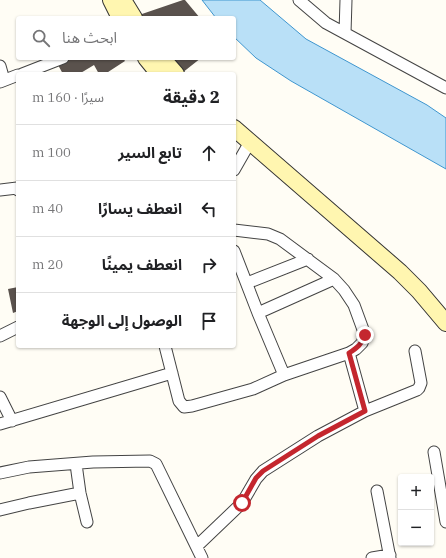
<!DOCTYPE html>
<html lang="ar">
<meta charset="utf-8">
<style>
body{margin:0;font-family:"IBM Plex Serif","Noto Sans Arabic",serif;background:#f6f6f6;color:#202124;direction:rtl}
.controls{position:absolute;right:12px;bottom:12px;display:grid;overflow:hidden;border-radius:4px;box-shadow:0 1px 3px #0004}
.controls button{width:36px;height:36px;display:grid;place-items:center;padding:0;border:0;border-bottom:1px solid #e0e0e0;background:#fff;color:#202124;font:20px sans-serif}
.stop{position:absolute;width:12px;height:12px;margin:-9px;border:3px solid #c4262e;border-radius:50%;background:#fff}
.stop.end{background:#c4262e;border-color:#fff;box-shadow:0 1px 4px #0008}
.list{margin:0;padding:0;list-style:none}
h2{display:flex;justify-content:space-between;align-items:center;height:52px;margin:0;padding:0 16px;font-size:17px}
h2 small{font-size:13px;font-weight:400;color:#757577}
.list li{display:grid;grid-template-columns:26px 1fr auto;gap:12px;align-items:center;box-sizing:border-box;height:56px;padding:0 16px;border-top:1px solid #e0e0e0}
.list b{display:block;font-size:15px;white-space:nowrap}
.list em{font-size:13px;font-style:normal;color:#757577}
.icon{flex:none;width:22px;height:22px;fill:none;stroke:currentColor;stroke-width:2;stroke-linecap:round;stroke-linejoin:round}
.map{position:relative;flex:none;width:446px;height:558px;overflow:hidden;direction:ltr}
.search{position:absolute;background:#fff;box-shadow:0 1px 3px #0004;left:16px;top:16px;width:220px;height:44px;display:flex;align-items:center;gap:10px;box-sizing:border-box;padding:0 14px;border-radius:4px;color:#757577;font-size:15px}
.panel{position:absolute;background:#fff;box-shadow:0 1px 3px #0004;left:16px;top:72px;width:220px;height:276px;border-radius:4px;direction:rtl}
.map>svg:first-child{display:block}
.water{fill:#b9e0f7;stroke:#3f96cf}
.building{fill:#5a524d}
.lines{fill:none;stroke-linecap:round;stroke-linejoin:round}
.street-casing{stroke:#444;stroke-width:13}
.secondary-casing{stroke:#333;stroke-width:18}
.street{stroke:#fff;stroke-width:11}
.secondary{stroke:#fff6b0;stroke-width:16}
.route{stroke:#c4262e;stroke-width:5}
</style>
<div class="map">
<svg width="446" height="558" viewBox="0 0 446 558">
<rect width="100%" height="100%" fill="#fffdf5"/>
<path class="water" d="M202 0H260L306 39 427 105 446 118V169L291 81 256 58 234 37V18H216Z"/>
<path class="building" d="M183 0H185L200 18H141L139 15Z
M72 58H123L125 61 105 74H99L94 65 79 74H63L58 65Z
M171 58H201L182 73Z
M18 287V311L13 313 8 289Z"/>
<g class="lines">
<g class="street-casing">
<path id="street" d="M299 0 326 23 446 88
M345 33 346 0
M0 66 4 80
M22 74 63 58
M0 82 18 75
M234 170 250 142
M0 190 17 188 18 190
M234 230 268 234 280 239 334 279 344 290 354 305 365 335 362 343 356 349 349 353
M234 251 258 313 284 375
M247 283 308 259
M258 313 334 279
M0 336 18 327
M165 346 179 401 184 407 192 406 253 389 284 375 349 353 365 411
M0 397 12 421
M0 424 172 373
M434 452 446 522
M76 464 80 493 87 522
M0 473 29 467 93 462 150 461 156 464 202 558
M377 491 390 558
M0 510 29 503 80 493
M197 546 242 503 256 479 263 471 318 436 365 411 417 390 419 388 421 383 415 351
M372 558 390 555"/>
</g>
<g class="secondary-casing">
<path id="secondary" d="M111 0 120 18
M123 0 134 18
M146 58 159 74
M162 58 176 74
M234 128 400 272 419 291 446 323"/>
</g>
<use href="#street" class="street"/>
<use href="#secondary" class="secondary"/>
</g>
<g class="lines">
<path class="route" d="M242 503 256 478 263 471 318 436 365 411 349 353C357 348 362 344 365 335"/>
</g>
</svg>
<div class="controls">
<button>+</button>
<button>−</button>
</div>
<div class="stop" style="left:242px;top:503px"></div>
<div class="stop end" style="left:365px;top:335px"></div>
<div class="search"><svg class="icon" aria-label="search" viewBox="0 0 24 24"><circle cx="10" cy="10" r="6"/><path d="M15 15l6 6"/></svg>ابحث هنا</div>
<section class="panel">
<h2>2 دقيقة<small>سيرًا · 160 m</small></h2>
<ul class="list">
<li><svg class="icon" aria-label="ahead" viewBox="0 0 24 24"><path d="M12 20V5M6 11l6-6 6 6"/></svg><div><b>تابع السير</b></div><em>100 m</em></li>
<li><svg class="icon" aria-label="left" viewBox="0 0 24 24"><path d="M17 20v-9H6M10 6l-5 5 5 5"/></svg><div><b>انعطف يسارًا</b></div><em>40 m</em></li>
<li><svg class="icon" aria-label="right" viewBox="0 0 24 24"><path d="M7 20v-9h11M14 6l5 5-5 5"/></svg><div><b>انعطف يمينًا</b></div><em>20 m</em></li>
<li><svg class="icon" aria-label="arrive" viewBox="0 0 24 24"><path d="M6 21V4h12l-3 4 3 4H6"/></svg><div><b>الوصول إلى الوجهة</b></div></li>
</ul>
</section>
</div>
